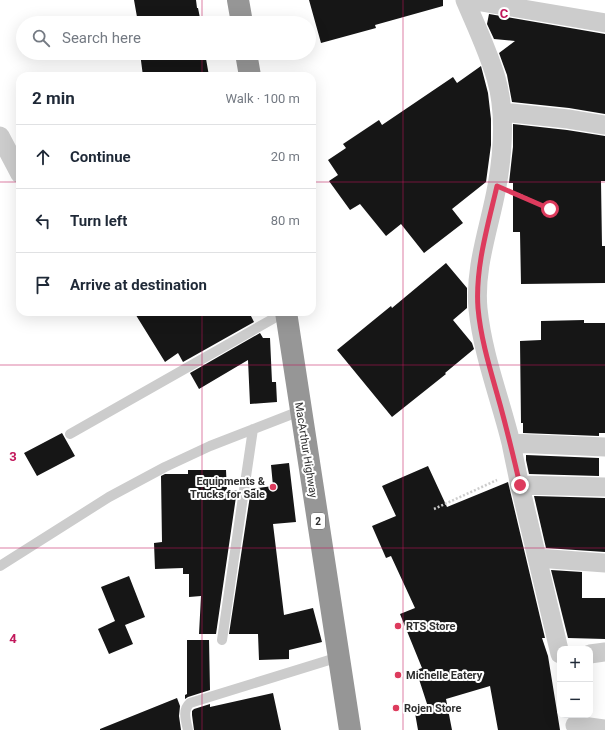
<!DOCTYPE html>
<meta charset="utf-8">
<style>
body{margin:0;font-family:Roboto,sans-serif;background:#f2f2f3;color:#1f2937}
.controls{position:absolute;right:12px;bottom:12px;display:grid;overflow:hidden;border-radius:8px;box-shadow:0 4px 16px #0002}
.controls button{width:36px;height:36px;display:grid;place-items:center;padding:0;border:0;border-bottom:1px solid #e0e1e3;background:#fff;color:#1f2937;font:20px sans-serif}
.stop{position:absolute;width:12px;height:12px;margin:-9px;border:3px solid #dd3b5d;border-radius:50%;background:#fff}
.stop.end{background:#dd3b5d;border-color:#fff;box-shadow:0 1px 4px #0008}
.list{margin:0;padding:0;list-style:none}
h2{display:flex;justify-content:space-between;align-items:center;height:52px;margin:0;padding:0 16px;font-size:17px}
h2 small{font-size:13px;font-weight:400;color:#747a83}
.list li{display:grid;grid-template-columns:26px 1fr auto;gap:12px;align-items:center;box-sizing:border-box;height:64px;padding:0 16px;border-top:1px solid #e0e1e3}
.list b{display:block;font-size:15px;white-space:nowrap}
.list em{font-size:13px;font-style:normal;color:#747a83}
.icon{flex:none;width:22px;height:22px;fill:none;stroke:currentColor;stroke-width:2;stroke-linecap:round;stroke-linejoin:round}
.map{position:relative;flex:none;width:605px;height:730px;overflow:hidden}
.search{position:absolute;background:#fff;box-shadow:0 4px 16px #0002;left:16px;top:16px;width:300px;height:44px;display:flex;align-items:center;gap:10px;box-sizing:border-box;padding:0 14px;border-radius:22px;color:#747a83;font-size:15px}
.panel{position:absolute;background:#fff;box-shadow:0 4px 16px #0002;left:16px;top:72px;width:300px;height:244px;border-radius:12px}
.map>svg:first-child{display:block}
.building{fill:#161616}
.lines{fill:none;stroke-linecap:round;stroke-linejoin:round}
.path{stroke:#ccc;stroke-width:2.5;stroke-dasharray:2 2;stroke-linecap:butt}
.lane{stroke:#ccc;stroke-width:10}
.street{stroke:#ccc;stroke-width:19}
.highway{stroke:#969696;stroke-width:22}
.route{stroke:#dd3b5d;stroke-width:5}
.grid{fill:none;stroke:#c2185b;stroke-width:1;stroke-opacity:0.55}
.poi-dot{fill:#dd3b5d;stroke:#fff;stroke-width:1.5}
.labels{text-anchor:middle;dominant-baseline:central;stroke-width:4;stroke-linejoin:round;paint-order:stroke}
.shield{fill:#fff;stroke:#6d6d6d;stroke-width:1}
.shield-label{font-size:10px;font-weight:bold;fill:#2f2f2f}
.street-label{font-size:11px;fill:#2f2f2f;stroke:#fff}
.poi-label{font-size:11px;font-weight:bold;fill:#2f2f2f;stroke:#fff;text-anchor:start}
.grid-label{font-size:13px;text-anchor:middle;font-weight:bold;fill:#c2185b;stroke:#fff;stroke-width:4;stroke-linejoin:round;paint-order:stroke}
</style>
<div class="map">
<svg width="605" height="730" viewBox="0 0 605 730">
<rect width="100%" height="100%" fill="#fff"/>
<path class="building" d="M134 0H196L197 8H198L201 23H135L134 18 137 17Z
M309 0H443V6L375 25 376 28 321 43Z
M489 14 605 34V114L569 108 512 102 507 75 499 53 515 41 494 39 487 24Z
M140 53H205L209 76H143Z
M481 66 488 93 491 119V145L486 182 452 209 463 223 424 253 401 224 386 236 360 204 350 210 329 181 338 175 328 160 346 148 343 144 379 120 382 125 453 77 457 83Z
M513 124 567 130 605 136V181H601L602 246H605V283L521 284 520 232H513V183H509L513 147Z
M446 263 467 288V308L453 320 472 343 474 349 445 373 446 374 392 417 337 350 391 306 392 308Z
M134 312H249L254 322 183 362 178 353 165 362Z
M584 320V323H605V433H599V436L523 433V423H521L520 341 541 340V321Z
M260 333 263 338H270L272 382H276L277 402 250 404 248 360 199 389 190 373Z
M62 433 75 456 37 476 24 453Z
M526 455 599 458V476L529 474 526 460Z
M289 463 296 522 273 524 284 615 313 608 322 642 289 650V659L259 660 258 634H229L251 489 273 486 271 465Z
M428 466 447 507 508 482 545 638H542L548 656 560 730H498L490 686 446 699 452 730H418L415 713 429 710 416 670 422 668 400 614 415 608 391 556 386 558 372 526 396 516 382 486Z
M188 470H226L227 491 237 490 216 634H199L201 596 189 597V574H183V568L155 569 154 543 162 542 161 476 165 474H188Z
M534 496 605 498V552L546 548Z
M551 570 582 572V598H605V639L568 638Z
M129 576 145 617 125 625 133 644 109 654 98 629 115 621 101 587Z
M187 640H209L210 690 188 697 185 699V695L187 694Z
M273 693 281 730H194L192 715V711L194 709 210 704V707Z
M177 698 180 706 179 716 181 730H100V729Z"/>
<g class="lines">
<path class="path" d="M518 194 550 209
M434 509 497 480"/>
<path class="lane" d="M70 434 285 312
M0 566 109 497 165 467 210 446 300 411
M222 640 253 429
M188 730C186 721 182 710 190 703L339 657"/>
<path class="street" d="M465 0C476 26 488 51 496 78 506 112 503 152 497 186 490 226 474 267 478 309 483 356 500 398 511 443 514 458 517 472 520 486 533 542 547 598 560 654
M470 0 605 23
M502 112 568 119 605 125
M0 136 20 174
M511 443 605 447
M520 485 605 487
M537 558 605 563
M590 654 605 652
M575 725 605 729"/>
<path class="highway" d="M238 0 242 23
M246 53 250 76
M286 312 350 730"/>
</g>
<g class="lines">
<path class="route" d="M520 485C514 459 508 434 501 408 492 375 481 342 478 308 475 268 488 225 497 186L550 209"/>
</g>
<path class="grid" d="M202 0V23M403 0V730M202 53V76M0 182H20M312 182H605M202 312V730M0 365H605M0 548H605"/>
<g class="poi-dot">
<circle cx="273" cy="487" r="4"/>
<circle cx="398" cy="626" r="4"/>
<circle cx="398" cy="675" r="4"/>
<circle cx="396" cy="708" r="4"/>
</g>
<g class="labels">
<rect class="shield" x="311" y="513" width="14" height="16" rx="3"/>
<g class="shield-label">
<text x="318" y="521">2</text>
</g>
<g class="street-label">
<text transform="translate(306 450) rotate(81)">MacArthur Highway</text>
</g>
<g class="poi-label">
<text x="265" y="481" text-anchor="end">Equipments &amp;<tspan x="265" dy="13">Trucks for Sale</tspan></text>
<text x="406" y="626">RTS Store</text>
<text x="406" y="675">Michelle Eatery</text>
<text x="404" y="708">Rojen Store</text>
</g>
</g>
<g class="grid-label">
<text x="504" y="18">C</text>
<text x="13" y="461">3</text>
<text x="13" y="643">4</text>
</g>
</svg>
<div class="controls">
<button>+</button>
<button>−</button>
</div>
<div class="stop" style="left:550px;top:209px"></div>
<div class="stop end" style="left:520px;top:485px"></div>
<div class="search"><svg class="icon" aria-label="search" viewBox="0 0 24 24"><circle cx="10" cy="10" r="6"/><path d="M15 15l6 6"/></svg>Search here</div>
<section class="panel">
<h2>2 min<small>Walk · 100 m</small></h2>
<ul class="list">
<li><svg class="icon" aria-label="ahead" viewBox="0 0 24 24"><path d="M12 20V5M6 11l6-6 6 6"/></svg><div><b>Continue</b></div><em>20 m</em></li>
<li><svg class="icon" aria-label="left" viewBox="0 0 24 24"><path d="M17 20v-9H6M10 6l-5 5 5 5"/></svg><div><b>Turn left</b></div><em>80 m</em></li>
<li><svg class="icon" aria-label="arrive" viewBox="0 0 24 24"><path d="M6 21V4h12l-3 4 3 4H6"/></svg><div><b>Arrive at destination</b></div></li>
</ul>
</section>
</div>
